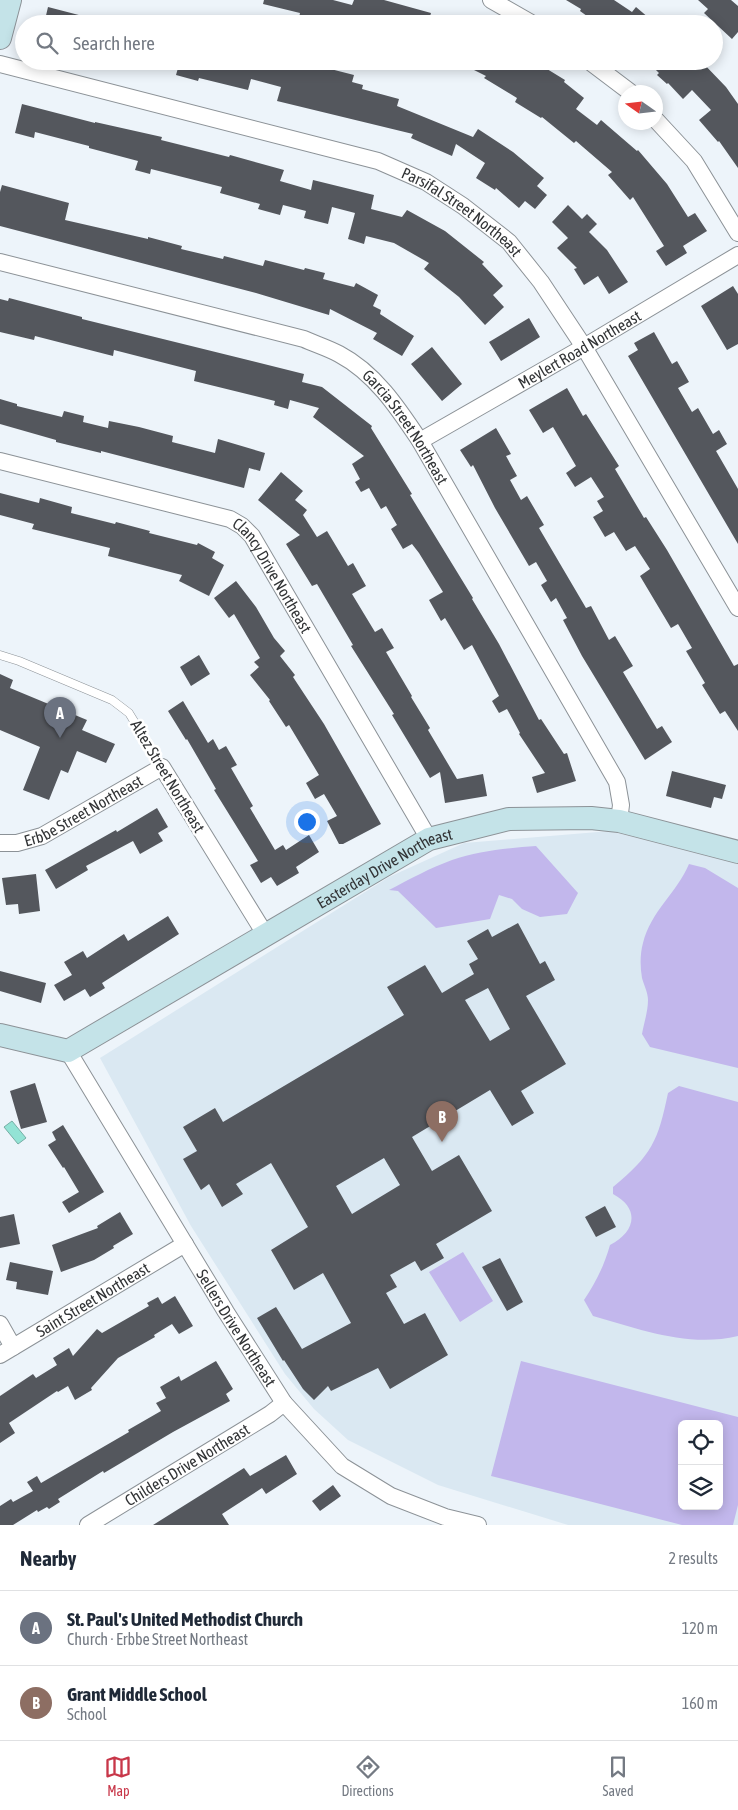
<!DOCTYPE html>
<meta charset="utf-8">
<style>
body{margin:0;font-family:"Asap Condensed",sans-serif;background:#f6f6f7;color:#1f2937}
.controls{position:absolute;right:15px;bottom:15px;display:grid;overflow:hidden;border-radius:8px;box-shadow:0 2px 12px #0003}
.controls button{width:45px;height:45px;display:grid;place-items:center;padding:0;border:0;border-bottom:1px solid #e0e1e3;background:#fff;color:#1f2937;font:25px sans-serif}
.compass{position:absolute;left:618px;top:85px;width:45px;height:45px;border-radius:50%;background:#fff;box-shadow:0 2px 12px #0003;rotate:284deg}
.you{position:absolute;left:306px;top:821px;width:18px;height:18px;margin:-12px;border:4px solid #fff;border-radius:50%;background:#1a73e8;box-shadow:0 0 0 8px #1a73e833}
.badge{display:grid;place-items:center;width:32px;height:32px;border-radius:50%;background:#c83749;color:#fff;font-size:16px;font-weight:700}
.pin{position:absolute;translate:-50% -41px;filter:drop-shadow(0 1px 2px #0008)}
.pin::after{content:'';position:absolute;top:26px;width:18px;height:15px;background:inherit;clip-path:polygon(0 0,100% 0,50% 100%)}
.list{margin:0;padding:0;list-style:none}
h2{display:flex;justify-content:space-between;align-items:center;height:65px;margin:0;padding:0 20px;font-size:21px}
h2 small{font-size:16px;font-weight:400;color:#747a83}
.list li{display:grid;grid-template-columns:32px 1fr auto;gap:15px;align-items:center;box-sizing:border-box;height:75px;padding:0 20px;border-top:1px solid #e0e1e3}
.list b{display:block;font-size:19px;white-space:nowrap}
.list p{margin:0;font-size:16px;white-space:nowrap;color:#747a83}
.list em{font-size:16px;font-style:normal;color:#747a83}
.icon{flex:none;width:28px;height:28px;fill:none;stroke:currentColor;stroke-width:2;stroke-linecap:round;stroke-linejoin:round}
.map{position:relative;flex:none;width:738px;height:1525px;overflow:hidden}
.search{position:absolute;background:#fff;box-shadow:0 2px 12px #0003;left:15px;right:15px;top:15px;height:55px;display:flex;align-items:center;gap:12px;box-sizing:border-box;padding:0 18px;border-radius:28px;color:#747a83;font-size:19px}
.sheet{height:215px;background:#fff}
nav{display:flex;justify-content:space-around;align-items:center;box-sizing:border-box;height:70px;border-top:1px solid #e0e1e3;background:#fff;font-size:14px;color:#747a83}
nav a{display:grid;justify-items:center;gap:2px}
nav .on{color:#c83749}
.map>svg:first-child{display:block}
.built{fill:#dae8f2;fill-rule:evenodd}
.green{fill:#c2b7ec;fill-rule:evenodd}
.water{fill:#93e3d5;stroke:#76aea5}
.building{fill:#54575d;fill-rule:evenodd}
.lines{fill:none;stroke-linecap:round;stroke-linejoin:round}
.lane-casing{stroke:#8c9297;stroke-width:9}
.street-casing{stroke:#8c9297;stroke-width:18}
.secondary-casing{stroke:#8c9297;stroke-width:24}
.lane{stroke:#fff;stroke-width:8}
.street{stroke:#fff;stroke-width:16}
.secondary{stroke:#c4e3e8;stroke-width:22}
.labels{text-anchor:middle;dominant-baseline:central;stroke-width:5;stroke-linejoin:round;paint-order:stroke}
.street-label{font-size:16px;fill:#323436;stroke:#fff}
</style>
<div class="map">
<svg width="738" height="1525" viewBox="0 0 738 1525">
<rect width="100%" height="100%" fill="#edf4fa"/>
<path class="built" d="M610 831 738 864V1525H568L438 1485 348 1440 314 1409 285 1374 191 1226 100 1058 389 877 464 843ZM682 1424H719V1506H682Z"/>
<path class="green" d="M536 846 578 893 567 914 540 917 522 909 512 899 499 895 490 919 436 928 398 891 389 890C410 879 430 868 452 860 479 851 508 848 536 846Z
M689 864 705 868 738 888V1068L650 1047 642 1034C644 1023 648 1011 648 1000 648 993 644 985 642 978 640 966 640 954 643 943 651 911 676 894 689 864Z
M679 1086 738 1102V1336C688 1348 640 1329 593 1316L584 1300C596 1282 604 1266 610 1245 635 1232 641 1209 613 1194V1187C652 1155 658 1141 668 1093Z
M463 1252 493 1301 460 1322 429 1272Z
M521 1361 738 1417V1505L733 1525H682L491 1476ZM682 1424H719V1506H682Z"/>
<path class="water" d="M12 1121 26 1138 18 1144 4 1127Z"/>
<path class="building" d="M264 0H333L352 5 354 0H384L431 13 428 24H307L298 22 300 13 263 4Z
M566 0H614L632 12 636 7 656 24H598L580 11 581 9Z
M698 0H731L738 6V32L732 39 704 13 708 9Z
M48 7 98 20V24H44Z
M180 61H218L230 64V61H312L311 64 354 75 352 82 363 85 362 89 399 99 397 106 473 137 478 129 513 152 544 178 537 186 547 195 535 209 525 201 519 208 496 188 495 190 476 178 485 163 456 144 452 156 411 138 413 134 277 101 281 87 251 79 248 90 199 78 198 81 176 75Z
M456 61H534L565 80 564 82 584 98 576 109 597 125 601 120 637 151 638 150 667 184 688 217 695 213 707 231 683 246 687 253 666 266 656 251 664 246 633 197 630 200 608 175 612 172 576 141 574 143 542 117 541 118 515 102 517 98 484 78 486 76Z
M647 61H701L726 87 738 104V168L719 141 718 142 699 120 711 110 692 90 683 99 668 83 667 84 657 75 659 73Z
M22 104 95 123V122L162 137 161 140 229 157 230 155 284 170 280 181 311 190 313 180 374 195 371 209 402 217 407 210 445 231 484 262 482 264 503 286 493 295 504 307 485 325 459 297 424 269 429 263 394 243 366 236 364 244 348 239 355 213 332 207 328 224 304 218 306 211 283 205 280 215 258 209 260 204 220 193 222 187 151 169 150 174 135 170 138 161 89 148V146L35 132 34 138 15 133Z
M2 185 69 203 65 220 148 239V237L182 246 181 249 223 259 224 256 263 266 265 260 304 270 305 268 325 273 323 279 354 287 356 283 378 295 373 306 381 310 380 314 414 336 402 356 373 339 377 333 330 309 329 315 256 293 0 226V192Z
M568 205 582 219 587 214 597 224 589 232 607 250 628 282 609 294 598 276 584 285 574 269 577 268 557 248 568 238 552 222Z
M733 286 738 294V344L727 350 701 306Z
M9 298 82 317V319L304 374 302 382 322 387 372 426 371 428 412 494 410 495 473 598 472 599 499 644 539 720 541 719 564 754 567 753 576 781 537 793 532 777 545 773 519 734 520 733 507 709 499 713 492 701 499 696 472 645 464 650 445 618 441 621 429 600 443 592 419 553 412 544 403 549 391 529 397 525 386 506 381 509 369 488 361 492 355 482 360 479 352 464 364 456 313 417 319 408 290 400 288 409 274 405 275 401 194 381 196 371 114 350 113 356 35 336 34 340 0 332V299L8 301Z
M529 318 540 337 501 361 489 342Z
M654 332 672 364 677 361 689 382 678 388 692 412 698 408 713 434 719 430 727 444 716 451 738 489V544L628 356 638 350 634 343Z
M432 347 462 384 442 401 411 364Z
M567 388 583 416 586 414 619 466 615 469 644 518 646 517 667 550 734 666 738 664V731L725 711 720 714 702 685 705 683 686 651 692 648 678 624 671 628 640 576 650 569 635 546 626 551 614 532 605 537 593 517 603 511 597 501 604 497 591 477 575 487 566 473 576 466 553 427 543 433 529 410Z
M0 399 17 404V406L62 417 64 411 84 416 83 422 108 428 109 421 139 427 173 436 172 442 215 453 218 439 265 453 260 471 249 468 244 488 101 451V453L56 442V440L0 424Z
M496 428 511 454 506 456 517 476 510 480 521 500 527 496 544 525 539 528 586 608 591 606 609 640 615 636 633 666 623 672 657 729 662 726 672 742 645 760 582 656 563 620 567 618 556 598 551 602 541 585 547 581 536 562 529 566 495 508 473 465 471 467 460 450Z
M281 472 303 491 295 500 307 510 303 515 317 537 327 531 348 566 353 563 366 586 352 594 375 632 382 628 394 648 386 652 412 696 411 697 430 728 428 730 457 779 483 774 487 796 445 803 440 772 430 778 392 715 394 714 351 646 353 645 317 584 312 586 286 544 300 535 258 500Z
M0 493 39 503 40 498 72 507 71 513 115 524 116 522 150 531 149 533 197 545 198 543 215 552 212 558 224 565 209 596 179 581 182 575 108 556 110 548 32 529 34 524 0 515Z
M236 581 256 607 274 638 285 651 280 656 295 675 293 677 324 724 381 824 343 844H339L327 821 337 816 324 794 315 799 306 783 319 775 289 725 286 727 269 701 270 700 250 675 259 667 254 662 260 658 234 614 229 618 214 598Z
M199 655 210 674 191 686 180 667Z
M0 674 13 680 10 688 87 720 82 730 115 744 106 763 77 751 68 773 61 770 49 800 23 790 40 747 0 730Z
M183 701 208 743 213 739 219 750 226 746 237 765 231 768 253 806 250 808 275 850 283 845 286 850 309 835 319 852 296 867 299 873 277 886 271 877 261 883 250 865 258 861 214 790 216 789 187 739 186 740 168 711Z
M672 771 726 785 722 799 714 797 711 808 666 796Z
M157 808 168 827 158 833 163 841 140 854 133 841 86 866 88 870 56 889 45 870 116 830 117 832Z
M36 874 40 911 19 914 18 904 6 905 2 878Z
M168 916 179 934 102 983 105 988 90 997 85 989 64 1001 54 985 72 975 64 962 83 951 87 958 124 934 128 941Z
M518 923 540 964 545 961 555 980 526 996 566 1064 521 1091 534 1113 512 1126 490 1090 412 1137 432 1171 459 1155 492 1211 436 1244 444 1258 421 1271 415 1261 390 1275 397 1287 386 1293 404 1324 425 1313 448 1355 390 1389 378 1368 331 1391 328 1386 314 1400 303 1389 284 1360 283 1361 257 1318 276 1307 302 1349 351 1323 323 1273 294 1290 271 1250 308 1227 271 1163 236 1184 243 1194 222 1207 209 1184 201 1190 183 1159 197 1151 183 1127 215 1108 223 1122 404 1015 387 987 425 965 442 993 474 974 469 964 478 959 467 941 488 929 492 937ZM488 988 510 1029 490 1041 465 1000ZM384 1158 400 1185 352 1214 336 1186Z
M0 971 46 983 41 1003 0 991Z
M35 1083 47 1122 21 1129 10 1091Z
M63 1125 104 1192 69 1213 62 1202 79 1192 64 1167 63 1168 48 1145 56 1140 52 1132Z
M605 1206 616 1227 596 1237 585 1217Z
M120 1212 133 1234 113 1246 114 1248 94 1260 61 1272 52 1245 98 1228 97 1226Z
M14 1214 20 1244 0 1248V1217Z
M500 1258 523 1302 507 1311 482 1267Z
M10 1262 53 1271 48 1295 16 1289 17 1282 6 1280Z
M175 1296 193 1326 179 1334 172 1324 154 1335 155 1337 118 1358 91 1388 92 1390 75 1400 68 1386 58 1392 57 1391 9 1423 15 1433 0 1443V1396L33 1374 36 1378 57 1365 53 1358 69 1348 73 1356 97 1329 102 1333 149 1306 147 1303 158 1297 162 1304Z
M216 1361 233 1389 226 1394 230 1401 173 1432 104 1473 103 1471 58 1499 60 1502 49 1509 47 1507 38 1512 37 1510 13 1525H0V1506L11 1499 13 1502 33 1491 27 1482 37 1476 41 1483 129 1432 128 1430 161 1411 156 1403 166 1398 160 1387 179 1376 181 1381Z
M286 1455 297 1474 266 1494 262 1488 222 1514 229 1525H153L244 1468 250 1476Z
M333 1485 341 1496 320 1511 312 1501Z"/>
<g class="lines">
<g class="lane-casing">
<path id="lane" d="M0 655 19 661 112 700 129 713 162 767"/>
</g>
<g class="street-casing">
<g id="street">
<path d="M491 0 533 24"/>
<path d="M589 61 630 92"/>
<path id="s1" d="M0 64 378 161 426 182 463 206 509 242 541 282 584 347 738 608"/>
<path d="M656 120 694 161 738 233"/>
<path id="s2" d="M0 262 304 339C315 344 328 348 339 354 375 373 398 408 420 441L617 782 621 805 619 821"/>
<path id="s3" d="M420 441 584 347 738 255"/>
<path id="s4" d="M0 461 230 519 242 526 252 536 429 839"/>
<path id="s5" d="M0 843H17L42 836 162 767 265 934"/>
<path id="s6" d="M68 1051 226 1312 284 1403 342 1466 391 1496 445 1517 478 1525"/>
<path d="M0 1324 13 1347"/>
<path id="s7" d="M0 1355 185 1244"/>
<path id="s8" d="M88 1525 270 1414 284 1403"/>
</g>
</g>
<g class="secondary-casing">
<g id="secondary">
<path d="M0 38 10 0"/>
<path id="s9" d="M0 1035 68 1051 429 839 509 819 591 818 619 821 738 852"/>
</g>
</g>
<use href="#lane" class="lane"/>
<use href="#street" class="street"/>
<use href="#secondary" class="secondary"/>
</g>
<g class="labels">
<g class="street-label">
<text stroke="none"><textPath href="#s1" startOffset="489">Parsifal Street Northeast</textPath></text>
<text stroke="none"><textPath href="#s3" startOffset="184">Meylert Road Northeast</textPath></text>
<text stroke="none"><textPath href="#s2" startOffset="452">Garcia Street Northeast</textPath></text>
<text stroke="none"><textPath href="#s4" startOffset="309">Clancy Drive Northeast</textPath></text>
<text transform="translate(168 776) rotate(59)">Altez Street Northeast</text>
<text stroke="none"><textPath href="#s5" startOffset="91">Erbbe Street Northeast</textPath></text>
<text stroke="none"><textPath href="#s9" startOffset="436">Easterday Drive Northeast</textPath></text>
<text stroke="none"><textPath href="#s7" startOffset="108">Saint Street Northeast</textPath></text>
<text stroke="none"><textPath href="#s6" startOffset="324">Sellers Drive Northeast</textPath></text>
<text stroke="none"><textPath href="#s8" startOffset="116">Childers Drive Northeast</textPath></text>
</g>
</g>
</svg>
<div class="controls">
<button><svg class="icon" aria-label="locate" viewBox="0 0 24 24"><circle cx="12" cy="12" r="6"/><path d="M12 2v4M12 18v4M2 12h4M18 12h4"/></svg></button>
<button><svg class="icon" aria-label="layers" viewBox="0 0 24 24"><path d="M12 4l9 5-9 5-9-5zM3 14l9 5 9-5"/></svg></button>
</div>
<svg class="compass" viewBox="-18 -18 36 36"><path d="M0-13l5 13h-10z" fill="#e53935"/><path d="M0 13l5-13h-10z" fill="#747a83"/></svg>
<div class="you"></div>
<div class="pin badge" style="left:60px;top:738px;background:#6b7280">A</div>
<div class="pin badge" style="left:442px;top:1142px;background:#8d6e63">B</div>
<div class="search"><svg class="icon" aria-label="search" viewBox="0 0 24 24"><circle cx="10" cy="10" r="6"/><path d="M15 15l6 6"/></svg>Search here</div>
</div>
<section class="sheet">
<h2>Nearby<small>2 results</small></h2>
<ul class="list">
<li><span class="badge" style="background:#6b7280">A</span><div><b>St. Paul's United Methodist Church</b><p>Church · Erbbe Street Northeast</p></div><em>120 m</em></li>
<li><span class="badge" style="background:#8d6e63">B</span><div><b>Grant Middle School</b><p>School</p></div><em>160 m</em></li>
</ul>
</section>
<nav>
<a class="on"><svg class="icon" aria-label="map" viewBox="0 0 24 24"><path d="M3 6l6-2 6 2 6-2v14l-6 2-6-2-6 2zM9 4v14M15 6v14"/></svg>Map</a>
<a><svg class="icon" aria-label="directions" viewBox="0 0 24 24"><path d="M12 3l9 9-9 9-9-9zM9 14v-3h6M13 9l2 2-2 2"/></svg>Directions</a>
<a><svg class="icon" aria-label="saved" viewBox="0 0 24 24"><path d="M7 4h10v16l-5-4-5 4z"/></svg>Saved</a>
</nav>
